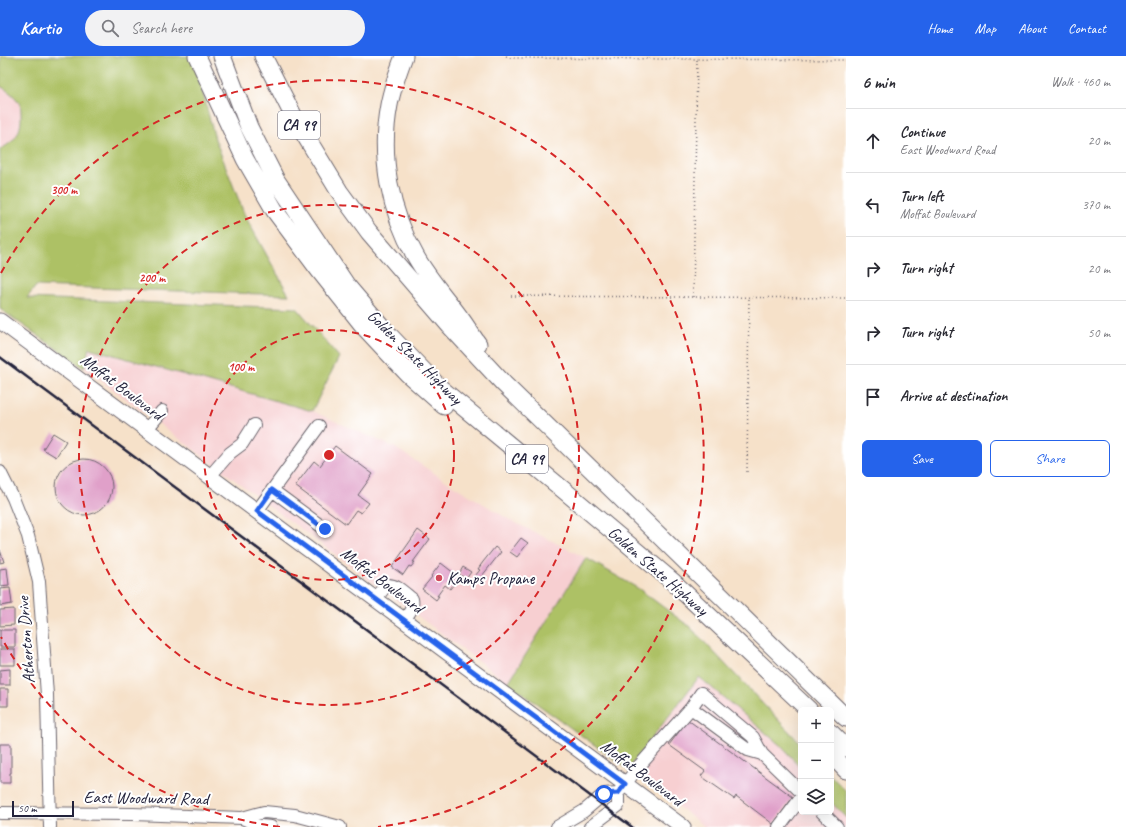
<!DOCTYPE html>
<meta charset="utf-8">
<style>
body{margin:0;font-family:Caveat,sans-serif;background:#f2f2f3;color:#2b2b33}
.controls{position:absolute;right:12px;bottom:12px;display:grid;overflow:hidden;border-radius:6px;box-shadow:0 4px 16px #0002}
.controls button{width:36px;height:36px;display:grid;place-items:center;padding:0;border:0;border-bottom:1px solid #e1e1e2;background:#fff;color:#2b2b33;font:20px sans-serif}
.scale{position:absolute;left:12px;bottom:10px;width:62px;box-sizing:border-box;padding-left:4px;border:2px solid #22223b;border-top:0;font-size:11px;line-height:14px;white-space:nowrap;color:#22223b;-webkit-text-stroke:3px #fff;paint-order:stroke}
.stop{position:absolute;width:12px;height:12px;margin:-9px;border:3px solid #2563eb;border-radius:50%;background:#fff}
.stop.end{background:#2563eb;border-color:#fff;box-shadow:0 1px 4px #0008}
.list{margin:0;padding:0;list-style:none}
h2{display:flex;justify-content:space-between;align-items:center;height:52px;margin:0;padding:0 16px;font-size:17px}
h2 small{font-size:13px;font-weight:400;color:#7c7c81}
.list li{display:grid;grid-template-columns:26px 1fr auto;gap:12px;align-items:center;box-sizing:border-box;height:64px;padding:0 16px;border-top:1px solid #e1e1e2}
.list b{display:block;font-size:15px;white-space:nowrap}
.list p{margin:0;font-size:13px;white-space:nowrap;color:#7c7c81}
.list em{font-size:13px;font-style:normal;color:#7c7c81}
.actions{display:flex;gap:8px;padding:12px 16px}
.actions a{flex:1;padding:9px 0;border:1px solid #2563eb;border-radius:6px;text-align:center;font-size:14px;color:#2563eb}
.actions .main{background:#2563eb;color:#fff}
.icon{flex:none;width:22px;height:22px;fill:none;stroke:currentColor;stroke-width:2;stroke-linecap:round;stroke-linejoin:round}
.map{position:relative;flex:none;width:846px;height:771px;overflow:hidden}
header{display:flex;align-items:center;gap:24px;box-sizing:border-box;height:56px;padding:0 20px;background:#2563eb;color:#fff}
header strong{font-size:19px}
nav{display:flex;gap:22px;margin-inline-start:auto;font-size:14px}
.search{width:280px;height:36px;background:#f2f2f3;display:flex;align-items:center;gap:10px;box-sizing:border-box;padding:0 14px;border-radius:22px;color:#7c7c81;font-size:15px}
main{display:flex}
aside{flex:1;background:#fff}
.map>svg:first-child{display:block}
.built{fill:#f7cfd1}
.green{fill:#adc165;stroke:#687250}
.building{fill:#e0a0c9}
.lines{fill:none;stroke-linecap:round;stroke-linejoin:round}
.minor-casing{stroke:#6c656d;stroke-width:14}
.major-casing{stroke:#6c656d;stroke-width:17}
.highway-casing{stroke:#6c656d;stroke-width:19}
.path{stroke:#6c656d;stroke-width:1.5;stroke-dasharray:1 3;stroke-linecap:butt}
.minor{stroke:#fff;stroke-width:12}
.major{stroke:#fff;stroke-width:15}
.highway{stroke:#fff;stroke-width:17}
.rail{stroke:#22223b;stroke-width:2.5}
.route{stroke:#2563eb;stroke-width:5}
.ring{fill:none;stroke:#d62828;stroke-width:2;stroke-dasharray:7 5}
.poi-dot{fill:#d1495b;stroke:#fff;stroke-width:1.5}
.labels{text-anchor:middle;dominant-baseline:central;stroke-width:4;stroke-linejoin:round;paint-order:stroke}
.shield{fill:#fff;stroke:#646476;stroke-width:1}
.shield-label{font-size:16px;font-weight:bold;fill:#22223b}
.street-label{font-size:17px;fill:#22223b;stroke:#fff}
.poi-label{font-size:17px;fill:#22223b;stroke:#fff;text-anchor:start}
.centre{fill:#d62828;stroke:#fff;stroke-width:2}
.ring-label{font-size:12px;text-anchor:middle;font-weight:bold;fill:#d62828;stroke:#fff;stroke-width:4;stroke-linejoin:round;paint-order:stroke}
</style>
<header>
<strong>Kartio</strong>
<div class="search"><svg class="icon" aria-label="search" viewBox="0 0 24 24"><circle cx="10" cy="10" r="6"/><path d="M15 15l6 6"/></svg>Search here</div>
<nav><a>Home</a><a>Map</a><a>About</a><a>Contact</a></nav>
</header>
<main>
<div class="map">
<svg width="846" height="771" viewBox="0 0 846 771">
<rect width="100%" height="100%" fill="#fff"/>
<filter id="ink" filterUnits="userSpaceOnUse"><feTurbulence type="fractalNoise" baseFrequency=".025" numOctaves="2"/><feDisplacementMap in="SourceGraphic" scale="8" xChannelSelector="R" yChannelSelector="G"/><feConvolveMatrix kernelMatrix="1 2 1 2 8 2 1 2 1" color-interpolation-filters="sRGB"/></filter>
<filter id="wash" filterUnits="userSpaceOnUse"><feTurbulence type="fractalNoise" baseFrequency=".012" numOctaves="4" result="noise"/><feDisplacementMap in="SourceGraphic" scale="16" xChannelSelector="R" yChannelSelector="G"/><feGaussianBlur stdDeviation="0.9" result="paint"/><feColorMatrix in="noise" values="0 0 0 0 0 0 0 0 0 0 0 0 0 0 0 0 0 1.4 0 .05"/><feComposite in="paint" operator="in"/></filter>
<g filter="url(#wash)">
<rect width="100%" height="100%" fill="#f6e1c9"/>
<path class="built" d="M0 30 10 36 20 48 21 63 19 77 10 87 0 93Z
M89 292 312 355 394 391 446 425 510 464 586 502 508 627 84 312Z
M699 621 780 689 801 712V756H831V746L846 762V771H705L628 713Z"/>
<path class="green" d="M1 0H193L215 83 245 160 289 239 36 230 27 242 297 252 339 301 312 355 89 292 84 312 0 253V93C15 86 22 76 21 58 21 56 21 52 20 49 17 41 7 34 0 30Z
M586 502 639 533 690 571 801 688V712L780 689 699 621 628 713 508 627Z
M831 720 846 735V762L831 746Z"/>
<g id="blocks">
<path class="building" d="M53 377 66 385 56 401 43 393Z
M335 390 373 418 358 439 369 447 361 457 356 454 346 468 295 430 314 405 320 410Z
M56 431a28 28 0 1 1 56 0a28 28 0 1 1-56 0Z
M418 474 430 483 413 506H415L411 511 409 510 403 519 392 511Z
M521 482 528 487 517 501 510 496Z
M495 491 501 496 478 525 474 521 480 514 478 513 483 506Z
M0 494 4 506 0 507Z
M441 507 459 521 450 533 445 529 437 540H439L436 544 422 533 432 521 431 520Z
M463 511 471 516 466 523 459 518Z
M7 512 9 529 0 530V513Z
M10 532 12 548 0 550V533Z
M14 553V569L0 570V554Z
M0 574H15V591H0Z
M0 593H15V609H0Z
M10 613V629H0V614Z
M0 633H8V650H0Z
M688 664 793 741 773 768 736 740 734 743 701 720 705 715 669 689Z
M0 688H11V717H10V727H0Z"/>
</g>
</g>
<g filter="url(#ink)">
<use href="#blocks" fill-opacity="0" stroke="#6c656d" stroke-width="1"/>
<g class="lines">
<g class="minor-casing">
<path id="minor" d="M147 373 162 355
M0 416 13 442 28 480 39 526 47 639 50 771
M210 420 230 397 242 388 254 369
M272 434 325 473
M257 455 319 370
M375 543 387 529C397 528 405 538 412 543 414 552 409 557 404 564
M691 652 748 694 762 698 801 736
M618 737 640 709 691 652 701 637 753 681 762 698
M822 756 837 771
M0 757 133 758 242 762 264 756 295 759 340 771
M242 762 261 770 271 771
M557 771 584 755 604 738 618 737
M590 771 618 750V737
M779 771 801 742"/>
</g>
<g class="major-casing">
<path id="major" d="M0 265 683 771"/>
</g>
<g class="highway-casing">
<path id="highway" d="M197 0 245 103 275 155 319 214 366 273 408 318 444 350
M222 0 249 71 276 124 347 230 388 278 439 331 566 436 672 525 809 654
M263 0 294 61 339 135 369 176 450 270 504 328 846 662
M404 0C398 16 392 33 389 49 379 101 390 156 416 201 429 224 446 242 461 263 467 271 472 280 478 288
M831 677 846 692
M831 698 846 714"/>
</g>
<path class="path" d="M506 0 511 2 846 4
M697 4 693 241 846 242
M511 240 693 241
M747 416 749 242"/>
<use href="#minor" class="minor"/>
<use href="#major" class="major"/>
<use href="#highway" class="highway"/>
<path class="rail" d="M0 301 632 771"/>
</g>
</g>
<g class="lines" filter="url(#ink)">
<path class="route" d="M325 473 272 434 257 455 625 728 618 737 604 738"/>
</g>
<g class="ring">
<circle cx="329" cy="399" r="125"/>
<circle cx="329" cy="399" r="250"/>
<path d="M280 771A375 375 0 0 1 1 581M1 217A375 375 0 1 1 378 771"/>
</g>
<circle class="poi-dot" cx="439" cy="522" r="4"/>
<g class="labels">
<g class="shield">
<rect x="278" y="55" width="42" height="28" rx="3"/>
<rect x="506" y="389" width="42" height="28" rx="3"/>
</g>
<g class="shield-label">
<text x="299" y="69">CA 99</text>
<text x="527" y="403">CA 99</text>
</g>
<g class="street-label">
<text transform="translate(415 301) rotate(45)">Golden State Highway</text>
<text transform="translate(122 331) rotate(37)">Moffat Boulevard</text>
<text transform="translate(658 515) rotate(41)">Golden State Highway</text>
<text transform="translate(382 524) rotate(37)">Moffat Boulevard</text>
<text transform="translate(26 584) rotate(-94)">Atherton Drive</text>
<text transform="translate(642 717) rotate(37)">Moffat Boulevard</text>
<text transform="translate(146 742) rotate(1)">East Woodward Road</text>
</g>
<g class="poi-label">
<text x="447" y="522">Kamps Propane</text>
</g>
</g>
<circle cx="329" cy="399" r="6" class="centre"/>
<g class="ring-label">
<text x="64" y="138">300 m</text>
<text x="152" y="226">200 m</text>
<text x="241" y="315">100 m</text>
</g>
</svg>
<div class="controls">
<button>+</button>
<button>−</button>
<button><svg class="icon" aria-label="layers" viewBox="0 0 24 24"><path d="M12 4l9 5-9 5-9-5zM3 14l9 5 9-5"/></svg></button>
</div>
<div class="scale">50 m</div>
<div class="stop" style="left:604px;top:738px"></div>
<div class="stop end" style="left:325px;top:473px"></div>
</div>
<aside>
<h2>6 min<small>Walk · 460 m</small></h2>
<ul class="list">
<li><svg class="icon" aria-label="ahead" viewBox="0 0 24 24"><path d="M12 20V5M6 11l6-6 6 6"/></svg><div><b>Continue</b><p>East Woodward Road</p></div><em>20 m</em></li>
<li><svg class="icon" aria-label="left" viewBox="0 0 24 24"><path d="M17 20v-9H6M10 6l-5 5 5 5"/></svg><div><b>Turn left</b><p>Moffat Boulevard</p></div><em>370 m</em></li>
<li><svg class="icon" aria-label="right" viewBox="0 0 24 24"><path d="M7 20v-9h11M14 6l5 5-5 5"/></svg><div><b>Turn right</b></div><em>20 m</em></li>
<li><svg class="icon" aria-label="right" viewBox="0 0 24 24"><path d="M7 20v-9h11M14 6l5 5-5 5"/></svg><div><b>Turn right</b></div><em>50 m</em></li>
<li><svg class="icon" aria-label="arrive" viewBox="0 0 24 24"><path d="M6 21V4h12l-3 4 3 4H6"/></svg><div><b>Arrive at destination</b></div></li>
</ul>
<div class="actions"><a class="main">Save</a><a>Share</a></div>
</aside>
</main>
